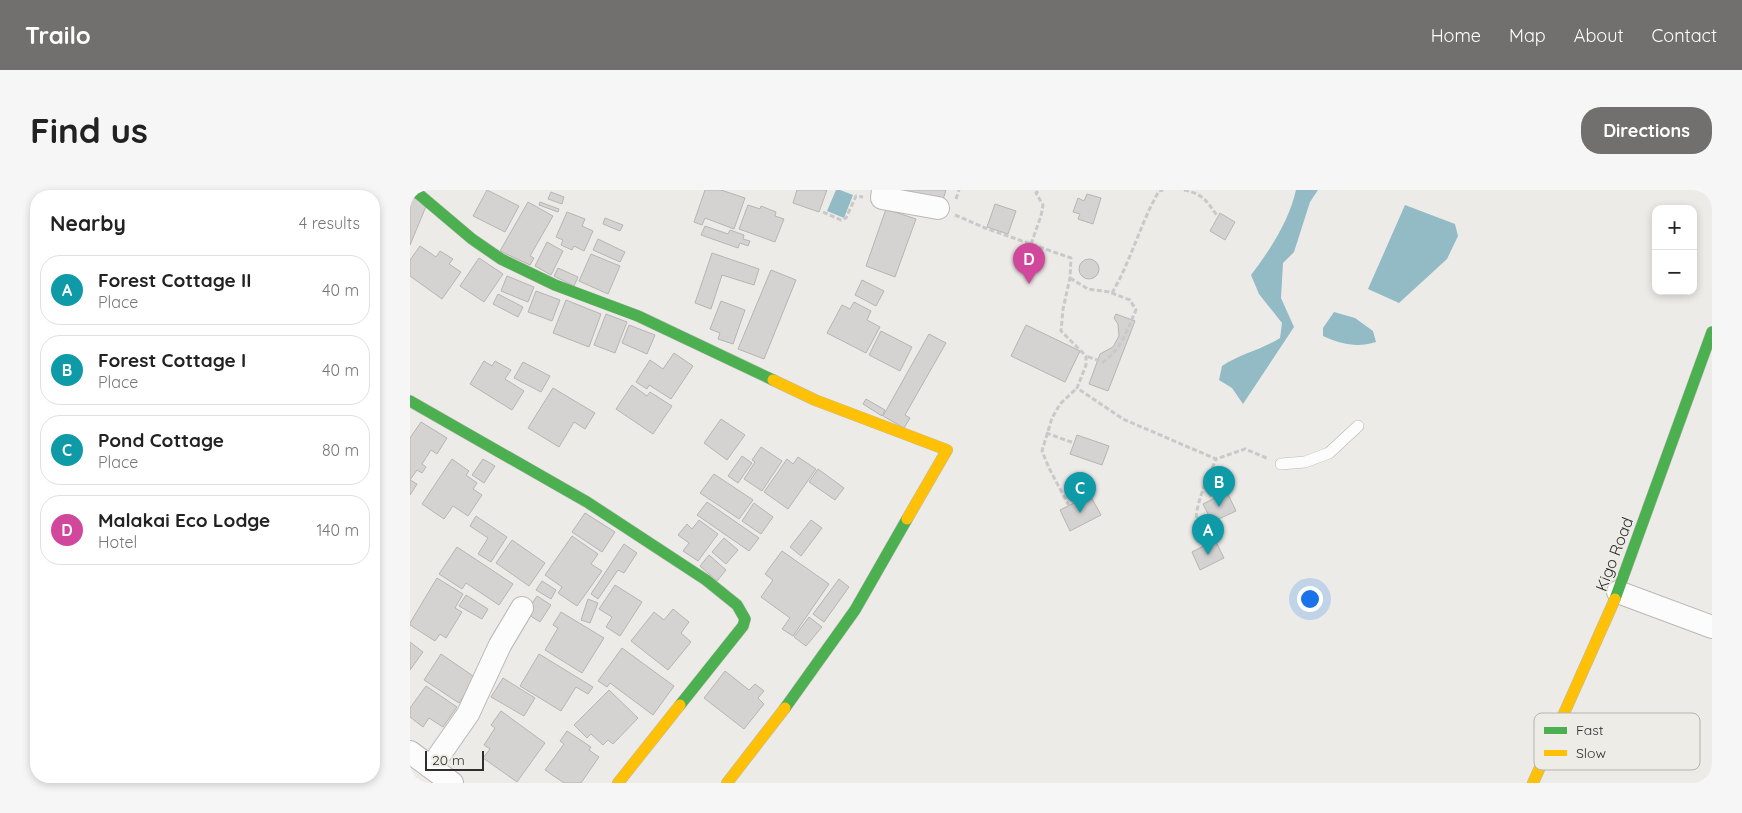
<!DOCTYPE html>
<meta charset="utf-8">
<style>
body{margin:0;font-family:Quicksand,sans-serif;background:#f6f6f6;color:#222}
.controls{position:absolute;right:15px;top:15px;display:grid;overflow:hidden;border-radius:10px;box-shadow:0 2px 8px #0003}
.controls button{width:45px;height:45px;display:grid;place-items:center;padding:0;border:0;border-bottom:1px solid #e0e0e0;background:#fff;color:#222;font:25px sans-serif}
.scale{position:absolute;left:15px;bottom:12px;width:59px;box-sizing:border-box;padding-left:5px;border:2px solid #2f2e2c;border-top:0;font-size:14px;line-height:18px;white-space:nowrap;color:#2f2e2c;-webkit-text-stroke:4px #eeece6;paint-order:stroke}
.you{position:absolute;left:899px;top:408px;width:18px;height:18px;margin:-12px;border:4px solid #fff;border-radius:50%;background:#1a73e8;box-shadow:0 0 0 8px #1a73e833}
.badge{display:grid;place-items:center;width:32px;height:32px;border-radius:50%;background:#71706e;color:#fff;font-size:16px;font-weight:700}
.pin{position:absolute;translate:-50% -41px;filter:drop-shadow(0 1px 2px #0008)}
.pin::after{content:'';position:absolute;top:26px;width:18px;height:15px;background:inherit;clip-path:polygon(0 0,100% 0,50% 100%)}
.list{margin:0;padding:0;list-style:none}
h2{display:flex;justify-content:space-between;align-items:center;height:65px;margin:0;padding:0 20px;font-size:21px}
h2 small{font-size:16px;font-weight:400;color:#767676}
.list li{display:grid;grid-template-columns:32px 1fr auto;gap:15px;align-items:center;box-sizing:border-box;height:70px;margin:0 10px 10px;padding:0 10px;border:1px solid #e0e0e0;border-radius:20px}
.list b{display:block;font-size:19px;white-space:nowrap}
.list p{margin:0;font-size:16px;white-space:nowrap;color:#767676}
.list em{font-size:16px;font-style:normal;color:#767676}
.map{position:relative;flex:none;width:1302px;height:593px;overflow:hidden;border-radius:20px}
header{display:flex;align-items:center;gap:30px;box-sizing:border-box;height:70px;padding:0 25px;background:#71706e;color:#fff}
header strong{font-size:24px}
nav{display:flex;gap:28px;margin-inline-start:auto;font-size:18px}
.intro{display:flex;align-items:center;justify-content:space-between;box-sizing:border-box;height:120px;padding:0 30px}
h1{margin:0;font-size:35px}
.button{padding:12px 22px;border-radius:20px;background:#71706e;color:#fff;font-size:18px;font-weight:700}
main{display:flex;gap:30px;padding:0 30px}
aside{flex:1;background:#fff;border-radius:20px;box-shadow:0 2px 8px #0003}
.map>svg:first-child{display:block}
.water{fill:#92bbc6}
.building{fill:#d4d3d1;stroke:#b6b5b3}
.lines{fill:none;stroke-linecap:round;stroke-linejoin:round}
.lane-casing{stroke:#b9b8b6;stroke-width:12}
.street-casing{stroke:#b9b8b6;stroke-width:24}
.fast-casing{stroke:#b9b8b6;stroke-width:12}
.slow-casing{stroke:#b9b8b6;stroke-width:12}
.path{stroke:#cac9c9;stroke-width:3;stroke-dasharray:5 2.5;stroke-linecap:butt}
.lane{stroke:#fcfcfc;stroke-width:11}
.street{stroke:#fcfcfc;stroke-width:22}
.fast{stroke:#4caf50;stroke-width:11}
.slow{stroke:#ffc107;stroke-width:11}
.labels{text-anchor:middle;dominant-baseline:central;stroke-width:4;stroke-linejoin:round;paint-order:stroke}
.street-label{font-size:16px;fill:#2f2e2c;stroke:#eeece6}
.key{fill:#eeece6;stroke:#b5b3ae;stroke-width:1}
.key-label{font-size:14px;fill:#2f2e2c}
</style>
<header>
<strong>Trailo</strong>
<nav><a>Home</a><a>Map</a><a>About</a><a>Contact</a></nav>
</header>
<div class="intro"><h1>Find us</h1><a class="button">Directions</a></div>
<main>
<aside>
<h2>Nearby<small>4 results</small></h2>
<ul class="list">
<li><span class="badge" style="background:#0f9aa8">A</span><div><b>Forest Cottage II</b><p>Place</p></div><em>40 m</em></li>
<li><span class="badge" style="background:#0f9aa8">B</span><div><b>Forest Cottage I</b><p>Place</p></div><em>40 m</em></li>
<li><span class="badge" style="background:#0f9aa8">C</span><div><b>Pond Cottage</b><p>Place</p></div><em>80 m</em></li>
<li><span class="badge" style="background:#d1479c">D</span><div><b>Malakai Eco Lodge</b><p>Hotel</p></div><em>140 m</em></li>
</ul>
</aside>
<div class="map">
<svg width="1302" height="593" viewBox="0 0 1302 593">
<rect width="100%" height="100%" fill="#ecebe8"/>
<path class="water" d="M426 0H430L443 5 434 28 417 21Z
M886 0H908L900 12 884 62 873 73 871 108 884 137 833 214 822 198 809 190 812 176C830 164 851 160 870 148L872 133 849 104 841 85C860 60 879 31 886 0Z
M995 15 1045 34 1048 46 1037 69 989 113 958 99Z
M924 122 945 128 963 141 966 152C947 158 931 154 913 146V138Z"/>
<path class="building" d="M77 0 109 16 95 42 63 26Z
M295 0H311L335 8 324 39 295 28 292 35 284 32Z
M387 0H417L409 22 383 13Z
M492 0H536L532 13Z
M141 2 154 7 152 14 138 9Z
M677 4 691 8 683 34 668 29 670 24 663 22 668 8 674 11Z
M0 6 17 14 0 55Z
M118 12 143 26 120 66 124 68 120 75 90 61Z
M130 12 149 19 148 22 129 15Z
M585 14 606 21 598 44 577 37Z
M338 15 350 19 351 16 366 22 365 26 374 29 365 52 329 39Z
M476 19 506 29 485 87 456 76Z
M157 22 175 29 172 36 183 41 174 61 164 56 162 60 151 55 153 50 146 47Z
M810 23 825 32 815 50 800 41Z
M195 28 213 35 210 41 193 34Z
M295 36 318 44 320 40 334 45 333 49 340 51 338 56 330 53 328 58 291 45Z
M188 49 215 62 210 72 183 60Z
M137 52 153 61 141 85 125 76Z
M10 56 26 67 30 61 43 69 39 74 51 82 32 109 0 86V70Z
M302 63 349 79 344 95 312 85 301 119 285 113Z
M181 64 210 76 198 104 169 91Z
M69 68 93 84 74 112 50 96Z
M669 79a10 10 0 1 1 20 0a10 10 0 1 1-20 0Z
M148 78 168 87 164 96 144 86Z
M361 80 386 90 354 169 328 159Z
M97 86 124 97 118 112 91 101Z
M452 90 474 101 466 116 445 105Z
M126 101 150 110 142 131 118 122Z
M88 104 113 117 108 127 83 114Z
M156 110 191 124 179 157 143 143Z
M311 111 335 120 323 154 308 149 310 143 300 139Z
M444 112 461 121 457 130 470 137 456 163 417 143 432 115 440 119Z
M196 124 217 132 205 163 184 155Z
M706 124 725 131 698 201 679 194 690 164 703 157 709 146 708 134 704 128Z
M219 135 245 145 237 164 212 153Z
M616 135 670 161 655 192 601 166Z
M471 141 502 157 490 181 459 165Z
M519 144 536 153 495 225 500 228 494 238 473 226Z
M264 163 283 176 261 209 239 195 237 199 226 192 240 170 253 179Z
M74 171 82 176 85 171 101 180 95 189 114 201 102 220 60 194Z
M113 172 140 186 131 202 104 188Z
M222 195 237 206 240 202 262 216 243 244 206 219Z
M143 198 185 223 175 239 164 232 149 257 118 238Z
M456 209 475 220 472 226 453 214Z
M311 229 335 245 317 270 294 253Z
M11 232 37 248 27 264 21 260 12 274 16 277 12 283 7 280 0 290 7 294 0 305V248Z
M667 245 699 256 692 275 660 264Z
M351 257 372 271 352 301 334 289 345 272 342 270Z
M332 266 342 273 328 293 318 286Z
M388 267 406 279 378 319 354 302 377 269 383 274Z
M42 269 59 281 56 285 67 293 63 299 72 305 58 326 43 316 34 329 12 314Z
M73 269 85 276 74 293 62 285Z
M408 279 434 298 425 310 399 292Z
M304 284 343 310 329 329 290 303Z
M817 302 826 321 802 332 793 314Z
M680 305 691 325 660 341 650 320Z
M297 312 349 348 339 361 287 325Z
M344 313 363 327 351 344 332 331Z
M175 323 205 342 192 362 162 342Z
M66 326 97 347 81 372 68 364 78 348 60 336Z
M289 330 308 344 288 371 273 361 279 353 268 345 277 334 282 339Z
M401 330 412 338 391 366 380 357Z
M162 346 188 364 181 374 192 381 167 416 148 403 152 397 135 385Z
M314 348 328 360 316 374 302 362Z
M102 350 135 373 119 396 86 373Z
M805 350 814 368 790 380 782 362Z
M214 354 227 363 214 383 208 380 188 409 181 404Z
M47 357 103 394 89 415 56 393 52 399 29 384Z
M372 361 419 394 383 446 372 439 380 428 351 407 363 390 355 384Z
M299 365 316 380 307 391 290 376Z
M27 388 53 404 45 418 52 422 36 448 30 444 25 451 0 435V433Z
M429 389 439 397 414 432 403 424Z
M132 391 146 400 141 409 126 400Z
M205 395 232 412 210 446 196 437 202 427 189 419Z
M56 405 78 419 72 429 49 416Z
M127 406 141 415 130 432 116 423Z
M178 409 188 413 180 433 171 430Z
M263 419 279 432 271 443 281 452 258 480 221 451 244 422 254 430Z
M151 422 194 448 172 483 135 460 148 438 143 435Z
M399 427 412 437 396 456 384 447Z
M0 452 13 462 0 480Z
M212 458 264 496 243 525 200 493 197 497 188 491Z
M31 464 66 488 49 513 14 490Z
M129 464 183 497 178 504 166 497 151 521 110 496Z
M315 481 339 500 345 494 354 501 348 508 354 514 334 539 294 508Z
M93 488 125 508 114 526 81 507Z
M16 496 47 517 33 537 19 528 13 537 0 527V518Z
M199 500 228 528 203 554 198 550 193 555 181 544 177 548 164 535Z
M91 521 135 553 107 592 73 568 80 559 74 555 85 538 81 535Z
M157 541 181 557 179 560 189 567 171 593H154L135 580 154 554 150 551Z"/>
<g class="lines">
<g class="lane-casing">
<path id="lane" d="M871 274 895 272 919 263 948 236"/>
</g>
<g class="street-casing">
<path id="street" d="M473 0 472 8 528 18
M1208 402 1302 437
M0 562 42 593
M21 577 58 524 90 455 112 418"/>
</g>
<g class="fast-casing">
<path id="fast" d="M4 0 62 49 91 69 145 95 228 126 363 190
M0 211 177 312 296 390 327 415 335 429 333 436 270 515
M1205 409 1302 142
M375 518 445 420 497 329"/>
</g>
<g class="slow-casing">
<path id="slow" d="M363 190 405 210 537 260 497 329
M208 593 270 515
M317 593 375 518
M1123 593 1205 409"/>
</g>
<path class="path" d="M774 0C794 4 797 12 808 27
M546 9 549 0
M413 22 431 30 436 28 446 6 453 7
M545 25 575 38 661 68 660 88 653 119 651 141 676 166V175L667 198 713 229 806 269 835 259 859 269
M621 54 631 26 633 15 626 3 629 0
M660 88 678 99 699 102 720 110 726 120C717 140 711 160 693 172L676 166
M702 103C721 71 730 34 749 1L753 0
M636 243 664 253
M795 296 803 309
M659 316 639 278 632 261 642 228 650 214 667 198
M794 356C774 333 796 293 806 269"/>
<use href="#lane" class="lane"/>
<use href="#street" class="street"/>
<use href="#fast" class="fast"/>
<use href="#slow" class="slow"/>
</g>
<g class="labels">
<g class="street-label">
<text transform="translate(1204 364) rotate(-69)">Kigo Road</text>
</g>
</g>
<rect x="1124" y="523" width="166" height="57" rx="8" class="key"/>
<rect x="1134" y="537" width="23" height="7" fill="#4caf50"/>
<rect x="1134" y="560" width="23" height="6" fill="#ffc107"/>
<g class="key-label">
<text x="1166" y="545">Fast</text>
<text x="1166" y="568">Slow</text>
</g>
</svg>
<div class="controls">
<button>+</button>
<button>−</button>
</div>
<div class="scale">20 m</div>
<div class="you"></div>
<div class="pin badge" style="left:798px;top:365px;background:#0f9aa8">A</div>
<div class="pin badge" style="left:809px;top:317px;background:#0f9aa8">B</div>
<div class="pin badge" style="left:670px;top:323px;background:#0f9aa8">C</div>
<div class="pin badge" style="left:619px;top:94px;background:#d1479c">D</div>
</div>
</main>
